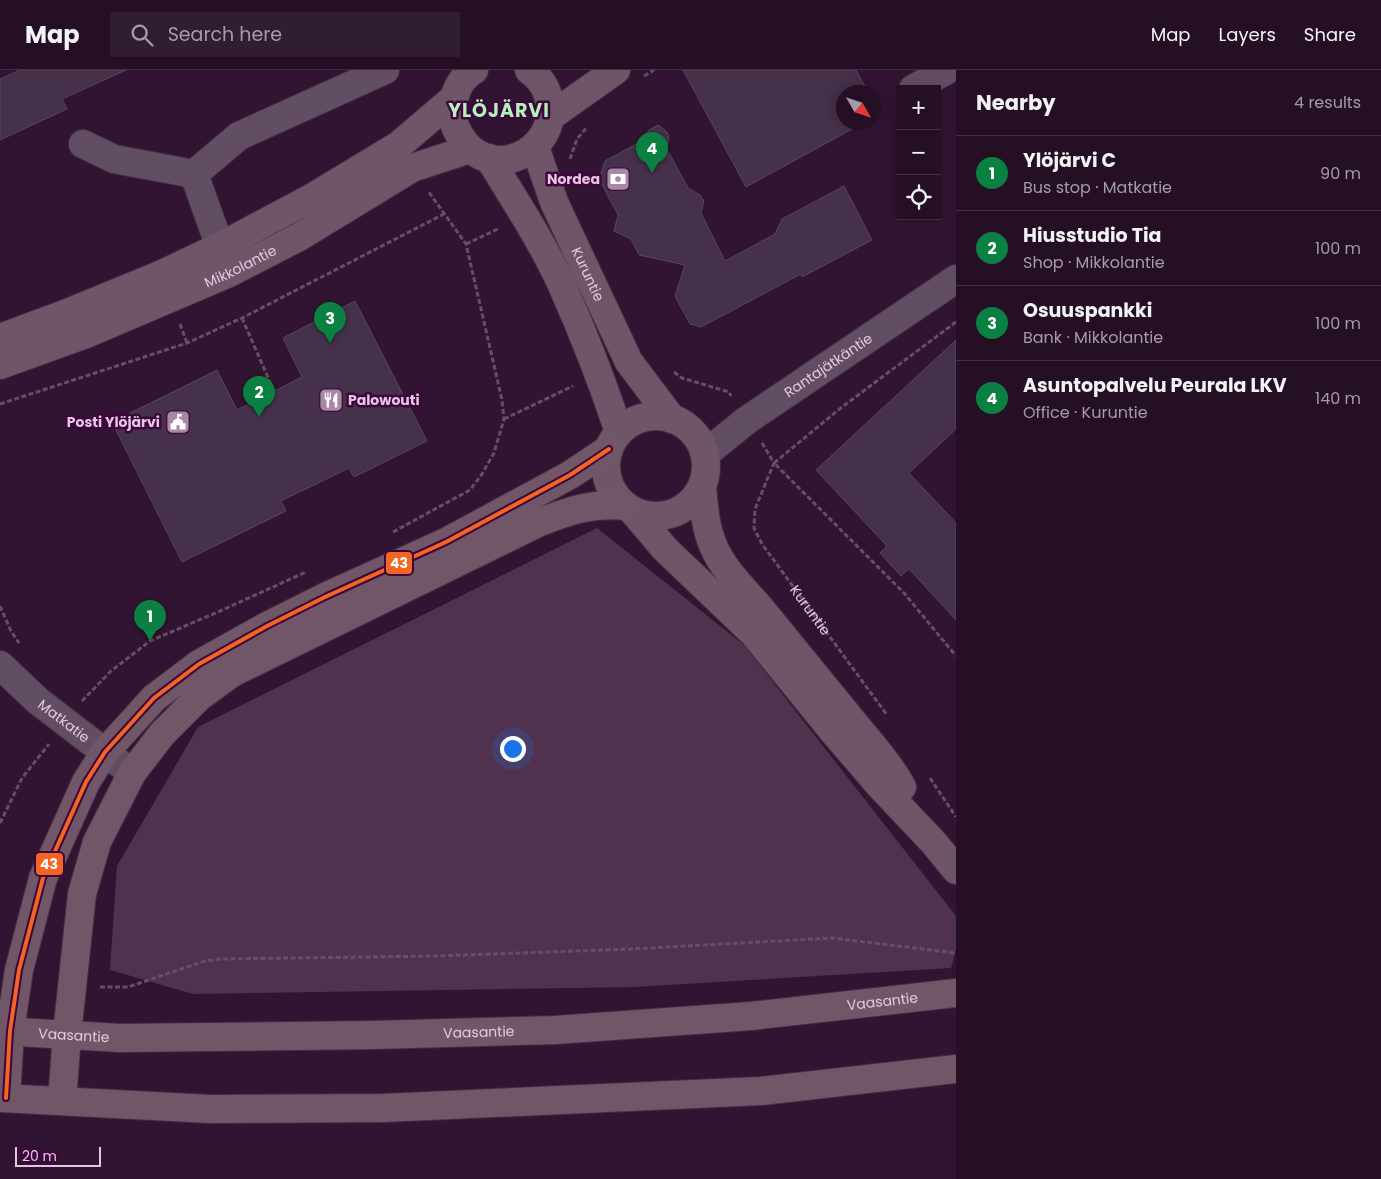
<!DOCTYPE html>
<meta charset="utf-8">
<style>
body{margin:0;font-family:Poppins,sans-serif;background:#311d32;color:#f1f3f6}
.controls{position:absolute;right:15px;top:15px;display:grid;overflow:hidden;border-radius:0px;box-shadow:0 2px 12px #0003}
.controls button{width:45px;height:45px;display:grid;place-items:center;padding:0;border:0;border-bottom:1px solid #422f42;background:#250f25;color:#f1f3f6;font:25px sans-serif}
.compass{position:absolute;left:836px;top:15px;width:45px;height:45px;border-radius:50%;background:#250f25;box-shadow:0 2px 12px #0003;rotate:129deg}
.scale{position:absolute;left:15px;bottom:12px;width:86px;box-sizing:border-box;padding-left:5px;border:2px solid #e6c6e4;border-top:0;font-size:14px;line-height:18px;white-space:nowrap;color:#e6c6e4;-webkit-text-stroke:4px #3d073e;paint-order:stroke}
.you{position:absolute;left:512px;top:678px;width:18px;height:18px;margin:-12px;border:4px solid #fff;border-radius:50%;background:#1a73e8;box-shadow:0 0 0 8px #1a73e833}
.badge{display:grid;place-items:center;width:32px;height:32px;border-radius:50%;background:#0b8043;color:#fff;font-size:16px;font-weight:700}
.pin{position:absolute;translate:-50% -41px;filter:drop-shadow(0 1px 2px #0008)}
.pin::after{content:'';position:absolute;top:26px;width:18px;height:15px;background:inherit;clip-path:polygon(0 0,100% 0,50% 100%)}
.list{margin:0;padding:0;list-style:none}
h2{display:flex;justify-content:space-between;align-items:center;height:65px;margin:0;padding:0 20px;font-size:21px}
h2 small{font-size:16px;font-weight:400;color:#a39ca7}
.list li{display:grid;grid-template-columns:32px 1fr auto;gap:15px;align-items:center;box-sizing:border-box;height:75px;padding:0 20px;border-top:1px solid #422f42}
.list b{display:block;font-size:19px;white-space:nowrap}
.list p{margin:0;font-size:16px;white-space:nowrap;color:#a39ca7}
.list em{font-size:16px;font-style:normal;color:#a39ca7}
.icon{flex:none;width:28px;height:28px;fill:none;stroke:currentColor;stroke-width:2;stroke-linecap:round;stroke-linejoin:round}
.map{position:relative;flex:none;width:956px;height:1109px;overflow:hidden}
header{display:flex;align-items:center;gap:30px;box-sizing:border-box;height:70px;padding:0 25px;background:#250f25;border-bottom:1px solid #422f42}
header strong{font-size:24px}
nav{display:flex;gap:28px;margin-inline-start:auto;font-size:18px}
.search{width:350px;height:45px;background:#311d32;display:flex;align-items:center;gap:12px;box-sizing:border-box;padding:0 18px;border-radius:0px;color:#a39ca7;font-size:19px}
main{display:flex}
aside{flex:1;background:#250f25}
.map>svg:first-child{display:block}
.green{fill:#50324f}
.building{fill:#45314a;stroke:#58445e}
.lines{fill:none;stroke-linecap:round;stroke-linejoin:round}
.minor-casing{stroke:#452f45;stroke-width:30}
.major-casing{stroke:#452f45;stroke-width:30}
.highway-casing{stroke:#452f45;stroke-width:30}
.path{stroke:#645063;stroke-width:3;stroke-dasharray:5 2.5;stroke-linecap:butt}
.minor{stroke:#624e62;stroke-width:28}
.major{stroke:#6e5668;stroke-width:28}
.highway{stroke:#715668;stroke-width:28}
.bus-1-casing{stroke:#3d073e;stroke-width:8}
.bus-1{stroke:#f26522;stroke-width:4}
.labels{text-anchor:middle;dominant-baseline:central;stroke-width:5;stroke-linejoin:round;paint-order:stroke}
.poi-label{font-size:14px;font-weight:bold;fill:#e6c6e4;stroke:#3d073e;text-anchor:end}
.street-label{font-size:14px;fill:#e6c6e4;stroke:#3d073e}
.district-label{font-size:19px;font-weight:bold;letter-spacing:1px;fill:#b3f3bb;stroke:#3d073e}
.line-badge{stroke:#3d073e;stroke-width:2}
.badge-label{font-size:14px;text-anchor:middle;font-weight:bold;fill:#fff}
</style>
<header>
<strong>Map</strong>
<div class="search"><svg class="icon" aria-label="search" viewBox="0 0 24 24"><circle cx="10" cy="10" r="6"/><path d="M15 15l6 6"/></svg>Search here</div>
<nav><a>Map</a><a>Layers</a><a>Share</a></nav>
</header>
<main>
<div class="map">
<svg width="956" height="1109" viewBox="0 0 956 1109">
<rect width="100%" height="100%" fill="#311431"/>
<path class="green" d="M597 458 744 575 956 846V880L951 898 634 917 193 924 110 900 117 796 198 657Z"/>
<path class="building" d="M20 0H126L62 29 67 39 0 70V9Z
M683 0H856L868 22H844V52H865L746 117Z
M658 55 666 61 669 66 667 79 688 118 700 125 704 131 701 143 725 191 775 164 782 149 844 116 872 170 802 207 801 204 701 257 690 254 675 226 685 195 639 185 631 169 614 161 618 145 599 109 605 91 640 72 649 60Z
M355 231 427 371 354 407 349 398 281 431 286 441 182 492 112 352 217 300 237 340 302 307 283 268Z
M956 270V359L909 403 956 453V550L909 499 901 506 880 483 887 476 816 400Z"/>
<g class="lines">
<g class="minor-casing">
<g id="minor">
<path d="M913 19 947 0"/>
<path d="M83 74 114 89 194 104"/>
<path d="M228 199 194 104 239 66 385 0"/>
<path id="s2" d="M705 384 747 350 956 209"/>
<path id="s3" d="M0 595 38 631 132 703"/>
</g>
</g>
<g class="major-casing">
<g id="major">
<path d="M474 0C459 9 453 25 453 42 452 53 458 64 465 73 499 114 566 74 547 23 544 13 537 6 529 0"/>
<path d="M551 46 616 0"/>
<path id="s4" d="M535 77 554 132 629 292 672 349"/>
<path d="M489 88C514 129 541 170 561 213 583 262 602 311 619 362"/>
<path d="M0 268 65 244 160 205 219 177 313 127 399 75 453 29"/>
<path id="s5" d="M0 295 86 264 229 203 299 167 412 98 470 79"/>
<circle cx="656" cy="396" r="50"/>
<path d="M702 416C704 437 705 456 713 475 723 500 744 519 761 539 789 573 817 608 845 642 864 666 887 690 902 717"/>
<path d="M632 440 665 479 754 564 832 660 881 717 934 773 956 800"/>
</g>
</g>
<g class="highway-casing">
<g id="highway">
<path id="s6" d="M0 961 120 968 374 965 555 960 751 946 956 923"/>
<path d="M0 1028 210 1039 383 1038 761 1021 956 999"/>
<path d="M6 1028 10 961 19 900 43 808 86 712 105 682 154 628 199 594 267 556 325 527 446 472 570 405 609 379"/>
<path d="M62 1031 67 964 82 824 97 772 132 703 162 664 199 627 232 603 540 452C572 440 591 433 625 436"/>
</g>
</g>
<g class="path">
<path d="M644 6 654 0"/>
<path d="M570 89 577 69 587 57"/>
<path d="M466 174 500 158"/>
<path d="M242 248 270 312"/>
<path d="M956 252 842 337 774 393 904 523 956 586"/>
<path d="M180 254 187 273"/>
<path d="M674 302 682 308 729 322 731 326"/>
<path d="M0 334 187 273 242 248 444 144"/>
<path d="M504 349 573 316"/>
<path id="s1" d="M762 373 774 393 755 439 754 458 762 474 887 645"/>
<path d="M393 462 470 420 482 404 494 383 504 349 502 330 466 174 428 121"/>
<path d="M0 536 11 561 19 573"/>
<path d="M82 631 111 601 150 571 220 541 306 502"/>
<path d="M930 708 956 747"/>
<path d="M0 753 22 708 49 674"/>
<path d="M100 917H128L205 891 220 889 436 886 632 879 832 868 956 883"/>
</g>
<use href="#minor" class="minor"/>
<use href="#major" class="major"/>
<use href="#highway" class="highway"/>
<g class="bus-1-casing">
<path id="bus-1" d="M6 1028 10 961 19 900 43 808 86 712 105 682 154 628 199 594 267 556 325 527 446 472 570 405 609 379"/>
</g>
<use href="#bus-1" class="bus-1"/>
</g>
<defs>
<g id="bank-square" transform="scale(1.25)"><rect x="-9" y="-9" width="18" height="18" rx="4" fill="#a788a5" stroke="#3d073e"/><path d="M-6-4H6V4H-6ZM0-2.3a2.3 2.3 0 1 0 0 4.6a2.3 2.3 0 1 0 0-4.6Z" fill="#fff"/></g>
<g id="restaurant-square" transform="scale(1.25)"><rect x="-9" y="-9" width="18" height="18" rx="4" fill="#a788a5" stroke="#3d073e"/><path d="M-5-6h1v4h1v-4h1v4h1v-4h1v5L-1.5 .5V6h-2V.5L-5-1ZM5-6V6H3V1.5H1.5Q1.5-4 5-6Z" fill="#fff"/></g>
<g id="civic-square" transform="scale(1.25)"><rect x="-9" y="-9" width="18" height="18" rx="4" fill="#a788a5" stroke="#3d073e"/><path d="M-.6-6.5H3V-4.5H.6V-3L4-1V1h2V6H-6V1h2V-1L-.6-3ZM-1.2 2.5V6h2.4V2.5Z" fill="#fff"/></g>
</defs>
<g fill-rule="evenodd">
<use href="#bank-square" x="618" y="109"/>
<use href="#restaurant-square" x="331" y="330"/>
<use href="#civic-square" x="178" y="352"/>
</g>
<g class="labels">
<g class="poi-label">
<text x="600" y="109">Nordea</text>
<text x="348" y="330" text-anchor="start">Palowouti</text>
<text x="160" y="352">Posti Ylöjärvi</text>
</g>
<g class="street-label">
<text stroke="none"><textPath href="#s5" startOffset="260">Mikkolantie</textPath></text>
<text stroke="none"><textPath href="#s4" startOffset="138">Kuruntie</textPath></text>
<text stroke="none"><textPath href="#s2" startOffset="152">Rantajätkäntie</textPath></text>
<text stroke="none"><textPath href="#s1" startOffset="192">Kuruntie</textPath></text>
<text stroke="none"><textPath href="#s3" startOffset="85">Matkatie</textPath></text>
<text stroke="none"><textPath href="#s6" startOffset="884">Vaasantie</textPath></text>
<text stroke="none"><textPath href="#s6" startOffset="479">Vaasantie</textPath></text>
<text stroke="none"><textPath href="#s6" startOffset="74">Vaasantie</textPath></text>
</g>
<g class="district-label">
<text x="499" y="40">YLÖJÄRVI</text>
</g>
</g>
<g class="line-badge">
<rect x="385" y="481" width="28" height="24" rx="5" fill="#f26522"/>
<rect x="35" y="782" width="29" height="24" rx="5" fill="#f26522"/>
</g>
<g class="badge-label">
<text x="399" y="498">43</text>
<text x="49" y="799">43</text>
</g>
</svg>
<div class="controls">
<button>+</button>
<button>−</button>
<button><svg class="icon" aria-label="locate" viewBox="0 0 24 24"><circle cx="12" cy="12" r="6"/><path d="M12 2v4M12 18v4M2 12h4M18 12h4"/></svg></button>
</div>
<svg class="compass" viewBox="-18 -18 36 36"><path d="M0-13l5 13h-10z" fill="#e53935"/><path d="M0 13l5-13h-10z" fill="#a39ca7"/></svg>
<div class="scale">20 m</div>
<div class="you"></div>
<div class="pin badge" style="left:150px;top:571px">1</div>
<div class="pin badge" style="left:259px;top:347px">2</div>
<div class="pin badge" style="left:330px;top:273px">3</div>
<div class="pin badge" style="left:652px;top:103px">4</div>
</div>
<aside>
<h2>Nearby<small>4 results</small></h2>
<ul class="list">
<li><span class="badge">1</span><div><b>Ylöjärvi C</b><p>Bus stop · Matkatie</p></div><em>90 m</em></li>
<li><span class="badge">2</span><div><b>Hiusstudio Tia</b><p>Shop · Mikkolantie</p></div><em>100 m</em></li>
<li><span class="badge">3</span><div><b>Osuuspankki</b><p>Bank · Mikkolantie</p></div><em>100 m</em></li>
<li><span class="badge">4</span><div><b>Asuntopalvelu Peurala LKV</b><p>Office · Kuruntie</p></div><em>140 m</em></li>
</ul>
</aside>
</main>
